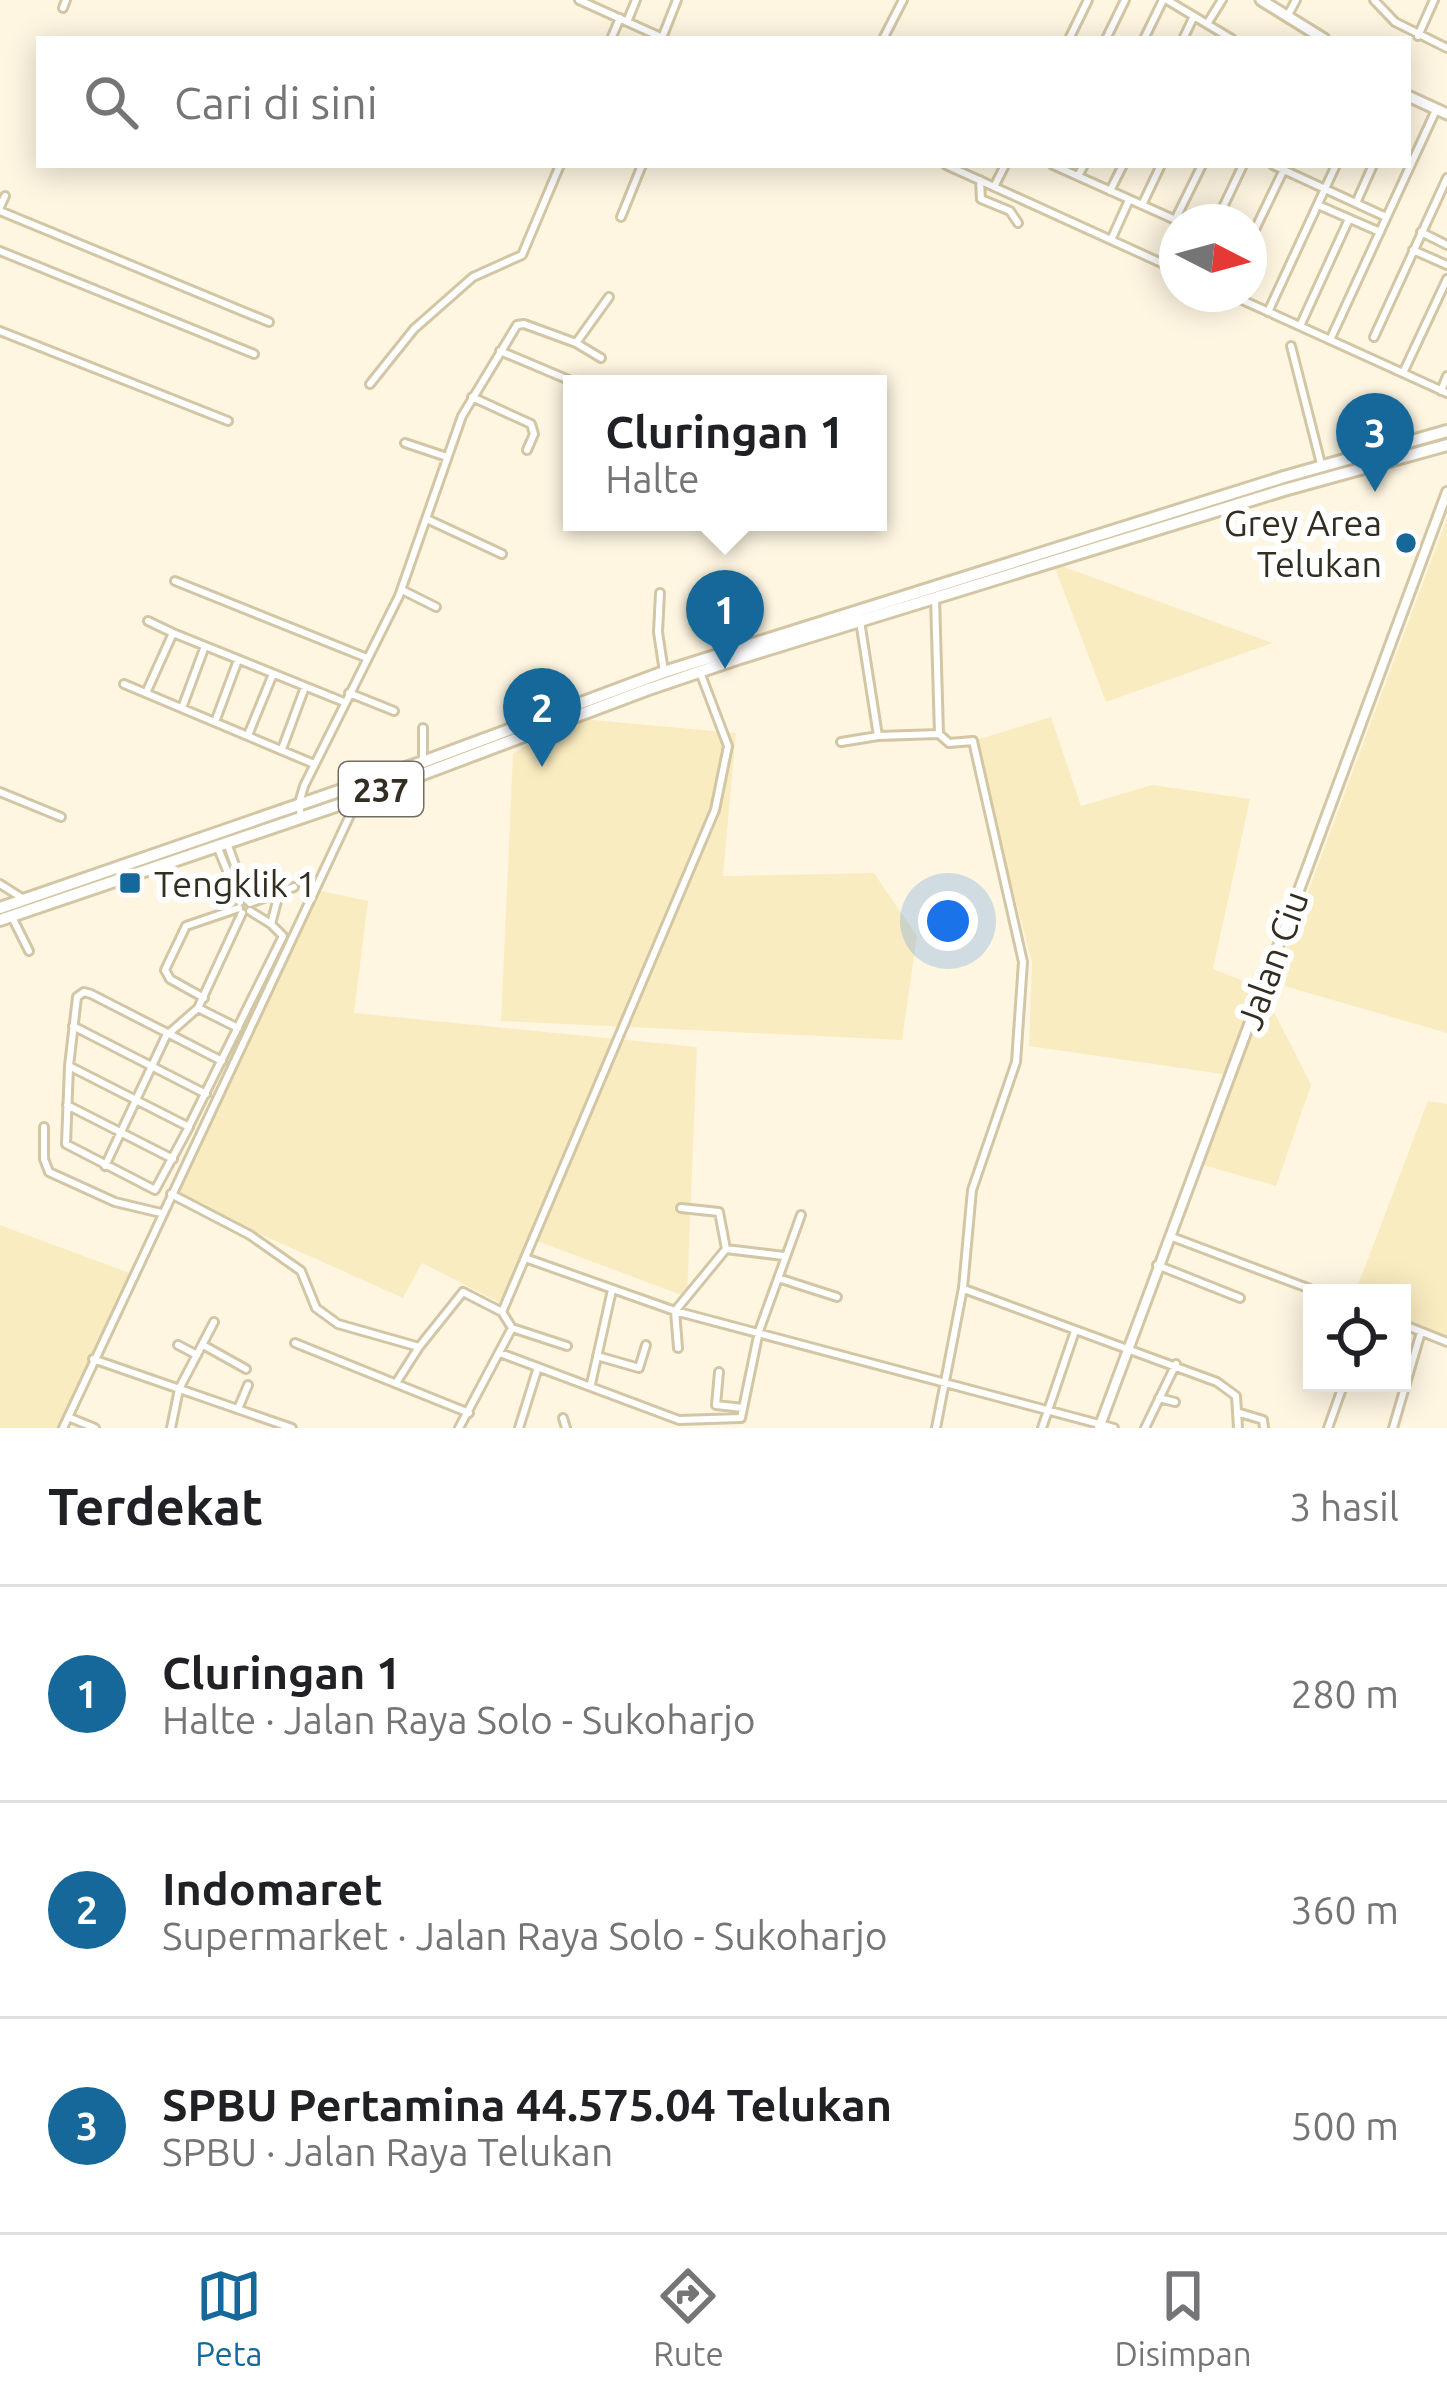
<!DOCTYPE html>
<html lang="id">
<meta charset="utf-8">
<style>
body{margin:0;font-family:Ubuntu,sans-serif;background:#f6f6f6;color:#202124}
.controls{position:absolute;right:36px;bottom:36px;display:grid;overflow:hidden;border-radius:0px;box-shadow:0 6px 30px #0003}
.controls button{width:108px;height:108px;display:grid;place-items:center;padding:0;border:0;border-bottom:3px solid #e0e0e0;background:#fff;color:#202124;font:60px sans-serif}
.compass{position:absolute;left:1159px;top:204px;width:108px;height:108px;border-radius:50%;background:#fff;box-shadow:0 6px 30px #0003;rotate:96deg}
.you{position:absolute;left:948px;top:921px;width:42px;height:42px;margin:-30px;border:9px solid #fff;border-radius:50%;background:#1a73e8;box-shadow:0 0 0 18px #1a73e833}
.badge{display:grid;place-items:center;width:78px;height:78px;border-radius:50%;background:#156899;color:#fff;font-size:39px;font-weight:700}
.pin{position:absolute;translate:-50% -99px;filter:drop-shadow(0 3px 6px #0008)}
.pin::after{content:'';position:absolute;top:63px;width:42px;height:36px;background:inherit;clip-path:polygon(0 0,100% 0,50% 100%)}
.popup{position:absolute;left:563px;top:375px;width:324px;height:156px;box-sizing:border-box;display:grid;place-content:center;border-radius:0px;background:#fff;filter:drop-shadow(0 3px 9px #0005);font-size:39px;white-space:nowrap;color:#757577}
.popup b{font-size:45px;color:#202124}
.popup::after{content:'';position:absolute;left:50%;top:100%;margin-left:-24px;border:24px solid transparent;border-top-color:#fff}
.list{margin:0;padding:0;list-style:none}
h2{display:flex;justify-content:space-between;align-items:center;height:156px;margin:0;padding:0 48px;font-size:51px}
h2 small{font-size:39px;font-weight:400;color:#757577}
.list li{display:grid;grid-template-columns:78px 1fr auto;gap:36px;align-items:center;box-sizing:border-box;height:216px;padding:0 48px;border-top:3px solid #e0e0e0}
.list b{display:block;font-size:45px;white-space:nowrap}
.list p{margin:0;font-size:39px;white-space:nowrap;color:#757577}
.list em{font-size:39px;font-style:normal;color:#757577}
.icon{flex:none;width:66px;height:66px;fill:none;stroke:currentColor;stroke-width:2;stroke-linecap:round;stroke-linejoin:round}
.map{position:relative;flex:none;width:1447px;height:1428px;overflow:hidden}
.search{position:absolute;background:#fff;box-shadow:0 6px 30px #0003;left:36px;right:36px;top:36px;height:132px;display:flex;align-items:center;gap:30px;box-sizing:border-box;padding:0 42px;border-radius:0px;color:#757577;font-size:45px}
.sheet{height:804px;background:#fff}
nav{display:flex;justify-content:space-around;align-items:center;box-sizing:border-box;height:168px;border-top:3px solid #e0e0e0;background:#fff;font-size:33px;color:#757577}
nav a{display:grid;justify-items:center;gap:6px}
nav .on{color:#156899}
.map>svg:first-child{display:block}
.built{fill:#faecc1}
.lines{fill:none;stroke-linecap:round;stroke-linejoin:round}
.minor-casing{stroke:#d2c6a4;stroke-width:12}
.tertiary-casing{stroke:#d2c6a4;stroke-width:14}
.secondary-casing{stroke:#d2c6a4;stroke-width:15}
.primary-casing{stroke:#d2c6a4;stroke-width:16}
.minor{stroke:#fff;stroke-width:6}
.tertiary{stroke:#fff;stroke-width:8}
.secondary{stroke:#fff;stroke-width:9}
.primary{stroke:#fff;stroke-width:10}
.poi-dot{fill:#156899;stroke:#fff;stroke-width:4.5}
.labels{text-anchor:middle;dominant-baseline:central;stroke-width:12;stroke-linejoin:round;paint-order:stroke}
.shield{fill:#fff;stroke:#706d64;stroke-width:3}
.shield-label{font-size:33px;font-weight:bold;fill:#332e21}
.poi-label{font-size:36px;fill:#332e21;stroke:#fff;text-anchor:end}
.street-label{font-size:36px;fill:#332e21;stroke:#fff}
</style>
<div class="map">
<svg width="1447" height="1428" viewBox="0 0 1447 1428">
<rect width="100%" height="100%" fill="#fef6e1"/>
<path class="built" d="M1447 518V1033L1274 983Z
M1053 563 1273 643 1106 702Z
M1051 717 1081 806 1152 785 1250 799 1213 969 1262 988 1311 1085 1276 1186 1196 1163 1229 1075 1029 1046 1032 962 973 741Z
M571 718 736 733 723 876 874 873 917 936 902 1040 501 1021 513 754Z
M316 890 368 901 354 1013 697 1047 687 1297 534 1240 505 1305 422 1263 403 1298 171 1194Z
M1428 1101 1447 1104V1340L1402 1320V1293H1355Z
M0 1225 132 1274 62 1428H0Z"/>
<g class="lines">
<g class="minor-casing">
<path id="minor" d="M579 0 665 39
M1167 0 1232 39
M1374 0 1395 22 1447 48
M63 8 66 0
M1288 15 1296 0
M627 22 636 0
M1207 24 1222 0
M1418 36 1434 0
M662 38 677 0
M611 39 620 18
M883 39 903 0
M1069 39 1088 0
M1106 39 1125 0
M1144 39 1163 0
M1183 39 1194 16
M946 165 1177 270
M1053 165 1180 222
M1273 165 1386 217
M1078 176 1084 165
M980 180 981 199 1010 211 1018 223
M994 187 1005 165
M1110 191 1123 165
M1356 203 1373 165
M1142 205 1161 165
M1318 205 1380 232
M0 207 5 196
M0 211 269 322
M621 217 642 165
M1175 220 1202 165
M1216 222 1243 165
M1421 232 1447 245
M1111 240 1129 200
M1249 242 1286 165
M1413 250 1447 265
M0 251 254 354
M1229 294 1447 393
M1268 312 1336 165
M1300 326 1349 219
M0 331 228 421
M1374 337 1447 178
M1330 340 1436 110
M576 343 609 297
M1291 346 1321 464
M500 351 569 380
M1403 373 1447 279
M370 384 414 329 473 277 522 255 560 165
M1441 391 1447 376
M472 397 531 424 534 434 527 450
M405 443 447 457
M429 520 502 554
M175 581 367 658
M402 590 436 607
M660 593 658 632 664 672
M935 598 939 734 949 743 973 741 1023 962 1016 1062 972 1190 963 1288 936 1428
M148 621 173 633
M860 621 878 736
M124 684 314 764
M146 693 173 633 344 702
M349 693 394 711
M182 708 205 646
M215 722 238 660
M248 735 273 674
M841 742 878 736 939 734
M282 749 305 687
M423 762V728
M0 792 61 817
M301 817 299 803 304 786 399 596 462 416 517 325 524 324 576 343 601 358
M227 843 248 901
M217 846 240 902
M0 884 22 898
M250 903 294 887
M250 911 271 924 279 894
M12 917 29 951
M204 998 170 979 165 970 186 926 239 908
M198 1008 238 1028
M73 1026 206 1094
M69 1066 189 1127 155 1190 66 1144 69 1066 77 997 84 992 91 994 222 1061
M67 1105 173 1159
M189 1126 283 936 271 924
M44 1127V1159L49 1172 115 1202 161 1213
M105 1166 166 1036 198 1008 242 913
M171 1194 250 1235 301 1271 316 1308 338 1324 419 1347 463 1292 502 1312 512 1328 567 1346
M681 1208 719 1212 726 1249
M1172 1237 1321 1293
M726 1249 784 1256
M525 1258 675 1311 1114 1428
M1157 1265 1240 1298
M778 1278 837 1297
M964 1289 1217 1382 1236 1396 1238 1428
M502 1312 715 810 728 746 700 672
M1402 1324 1447 1342
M295 1343 469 1413
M178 1345 197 1355
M203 1345 246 1369
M678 1348 675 1311 726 1249
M500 1353 679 1420 741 1418 759 1331 801 1215
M597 1356 639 1368 646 1345
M93 1359 292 1428
M719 1372 716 1405 743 1408
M396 1383 419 1347
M591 1384 612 1290
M1159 1398 1175 1402
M238 1409 248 1385
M1240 1413 1263 1420 1264 1428
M68 1417 95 1428
M563 1418 566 1428
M63 1428 359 796
M171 1428 179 1389 214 1322
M459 1428 512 1328
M519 1428 538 1367
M1042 1428 1075 1331
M1145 1428 1176 1364
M1328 1428 1344 1383
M1393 1428 1421 1332"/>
</g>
<g class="tertiary-casing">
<path id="tertiary" d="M1099 1428 1447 492"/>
</g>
<g class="secondary-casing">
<path id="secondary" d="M1261 0 1324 39
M1408 96 1447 114"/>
</g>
<g class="primary-casing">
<path id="primary" d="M0 908 423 762 664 672 1284 477 1447 431
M0 920 359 798 646 690 740 658 1284 490 1447 445"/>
</g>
<use href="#minor" class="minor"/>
<use href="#tertiary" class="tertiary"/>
<use href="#secondary" class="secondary"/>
<use href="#primary" class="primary"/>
</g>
<g class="poi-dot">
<circle cx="1406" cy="543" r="12"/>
<rect x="118" y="871" width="24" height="24" rx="6"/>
</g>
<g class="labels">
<rect class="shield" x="339" y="762" width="84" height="54" rx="9"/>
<g class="shield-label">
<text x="381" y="789">237</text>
</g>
<g class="poi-label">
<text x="1382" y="522">Grey Area<tspan x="1382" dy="41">Telukan</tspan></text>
<text x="154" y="883" text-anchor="start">Tengklik 1</text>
</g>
<g class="street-label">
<text transform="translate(1272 960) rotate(-70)">Jalan Ciu</text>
</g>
</g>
</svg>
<div class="controls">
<button><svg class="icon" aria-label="locate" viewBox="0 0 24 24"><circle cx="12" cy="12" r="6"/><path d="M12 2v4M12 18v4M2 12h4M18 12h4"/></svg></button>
</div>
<svg class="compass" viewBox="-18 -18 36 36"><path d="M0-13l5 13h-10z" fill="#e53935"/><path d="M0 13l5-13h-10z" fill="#757577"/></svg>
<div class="you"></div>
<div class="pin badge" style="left:725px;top:669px">1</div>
<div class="popup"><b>Cluringan 1</b>Halte</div>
<div class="pin badge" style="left:542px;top:767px">2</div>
<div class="pin badge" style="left:1375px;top:492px">3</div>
<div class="search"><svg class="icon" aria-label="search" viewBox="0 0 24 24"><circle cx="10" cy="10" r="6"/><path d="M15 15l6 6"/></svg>Cari di sini</div>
</div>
<section class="sheet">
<h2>Terdekat<small>3 hasil</small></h2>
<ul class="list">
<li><span class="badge">1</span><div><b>Cluringan 1</b><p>Halte · Jalan Raya Solo - Sukoharjo</p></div><em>280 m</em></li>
<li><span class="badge">2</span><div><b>Indomaret</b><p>Supermarket · Jalan Raya Solo - Sukoharjo</p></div><em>360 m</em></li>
<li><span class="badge">3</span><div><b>SPBU Pertamina 44.575.04 Telukan</b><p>SPBU · Jalan Raya Telukan</p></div><em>500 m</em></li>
</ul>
</section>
<nav>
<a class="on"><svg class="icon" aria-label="map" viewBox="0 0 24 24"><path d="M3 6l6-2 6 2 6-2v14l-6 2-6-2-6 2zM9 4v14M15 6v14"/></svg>Peta</a>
<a><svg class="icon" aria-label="directions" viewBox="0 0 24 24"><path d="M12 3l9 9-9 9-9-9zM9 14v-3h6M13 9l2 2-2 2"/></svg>Rute</a>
<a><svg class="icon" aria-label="saved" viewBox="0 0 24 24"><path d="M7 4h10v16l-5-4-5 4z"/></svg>Disimpan</a>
</nav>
